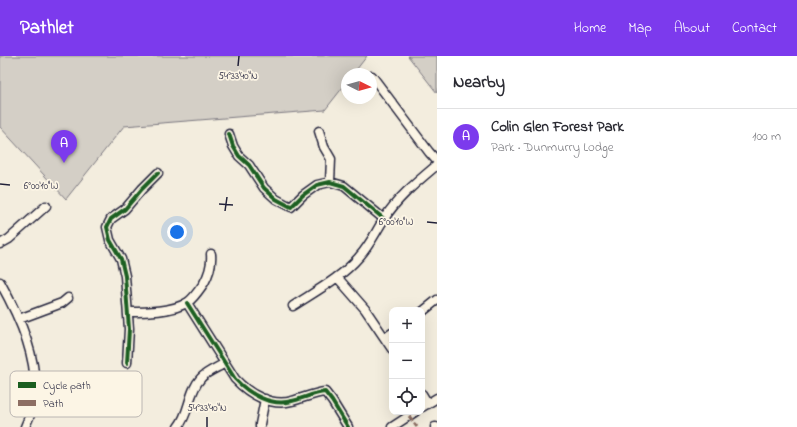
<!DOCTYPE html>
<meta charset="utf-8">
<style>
body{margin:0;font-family:"Indie Flower",sans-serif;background:#f2f2f3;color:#2b2b33}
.controls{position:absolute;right:12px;bottom:12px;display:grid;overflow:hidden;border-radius:8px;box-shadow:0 4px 16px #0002}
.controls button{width:36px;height:36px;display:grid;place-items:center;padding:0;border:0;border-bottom:1px solid #e1e1e2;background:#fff;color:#2b2b33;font:20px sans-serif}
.compass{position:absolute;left:341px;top:12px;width:36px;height:36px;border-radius:50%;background:#fff;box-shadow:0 4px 16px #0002;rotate:95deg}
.you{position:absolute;left:177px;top:176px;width:14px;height:14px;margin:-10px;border:3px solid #fff;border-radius:50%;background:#1a73e8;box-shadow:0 0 0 6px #1a73e833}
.badge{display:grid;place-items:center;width:26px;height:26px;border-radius:50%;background:#7c3aed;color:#fff;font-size:13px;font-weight:700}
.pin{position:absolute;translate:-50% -33px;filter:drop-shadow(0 1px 2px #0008)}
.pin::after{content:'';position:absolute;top:21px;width:14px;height:12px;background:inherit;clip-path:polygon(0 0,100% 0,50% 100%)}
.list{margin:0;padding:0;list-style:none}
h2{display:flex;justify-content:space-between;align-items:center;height:52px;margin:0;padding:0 16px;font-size:17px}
h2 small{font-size:13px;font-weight:400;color:#7c7c81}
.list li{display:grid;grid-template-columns:26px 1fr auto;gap:12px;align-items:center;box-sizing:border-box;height:56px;padding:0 16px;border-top:1px solid #e1e1e2}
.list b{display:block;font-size:15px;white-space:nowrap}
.list p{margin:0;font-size:13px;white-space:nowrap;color:#7c7c81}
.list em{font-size:13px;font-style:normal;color:#7c7c81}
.icon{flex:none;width:22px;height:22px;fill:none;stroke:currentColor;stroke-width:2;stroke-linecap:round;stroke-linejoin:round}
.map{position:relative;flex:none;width:437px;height:371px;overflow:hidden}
header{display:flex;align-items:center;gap:24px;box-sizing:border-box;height:56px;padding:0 20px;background:#7c3aed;color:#fff}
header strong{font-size:19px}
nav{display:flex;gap:22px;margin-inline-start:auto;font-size:14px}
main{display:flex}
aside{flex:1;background:#fff}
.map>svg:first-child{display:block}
.green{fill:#d4cfc6;stroke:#7b7880}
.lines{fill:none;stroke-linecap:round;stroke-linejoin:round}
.minor-casing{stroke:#22223b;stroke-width:11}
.minor{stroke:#fcf5e5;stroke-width:8}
.quiet{stroke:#8d6e63;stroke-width:3;stroke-dasharray:6 3;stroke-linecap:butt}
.cycleway-casing{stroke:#fcf5e5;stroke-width:6}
.cycleway{stroke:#1b5e20;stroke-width:4}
.ticks{fill:none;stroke:#22223b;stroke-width:1.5}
.key{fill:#fcf5e5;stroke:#bbb6b2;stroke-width:1}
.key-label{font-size:11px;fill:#22223b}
.ticks-label{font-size:10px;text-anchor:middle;fill:#22223b;stroke:#fcf5e5;stroke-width:3.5;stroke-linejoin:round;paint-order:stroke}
</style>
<header>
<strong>Pathlet</strong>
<nav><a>Home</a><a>Map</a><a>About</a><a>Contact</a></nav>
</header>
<main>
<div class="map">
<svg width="437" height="371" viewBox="0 0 437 371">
<rect width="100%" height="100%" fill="#f3edde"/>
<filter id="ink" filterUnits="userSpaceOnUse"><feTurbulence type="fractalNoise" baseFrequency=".025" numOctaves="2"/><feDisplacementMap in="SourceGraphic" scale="8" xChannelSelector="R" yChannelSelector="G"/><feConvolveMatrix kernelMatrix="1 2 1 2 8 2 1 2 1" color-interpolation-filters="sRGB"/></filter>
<g filter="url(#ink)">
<path class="green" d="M0 0H367L353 18H347V26L325 54 124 70 66 143 0 71Z
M408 0H437V37Z"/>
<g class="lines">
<g class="minor-casing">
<path id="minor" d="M372 20 429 96 437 105
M319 75 324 91 331 103 330 126
M229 78 233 90 239 100 249 109 264 132 276 143 291 151 303 139 317 129 330 126 344 130 384 163
M0 188 9 183 46 150
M337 221 365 253 392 293
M0 226C20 262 40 305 34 348 32 356 28 363 25 371
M187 247 235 323C249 338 271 351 292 345 304 342 314 337 325 336L332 345 348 371
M293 250C316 235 341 222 359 201 370 189 375 177 384 163 397 142 418 125 437 109
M128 256C145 256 173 256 188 246 194 242 199 234 204 227 209 218 212 209 211 198
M422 256 437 244
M19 263 62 247 68 242
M385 282 392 277
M127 307 129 273 125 220 121 203 110 184 107 171 111 163 125 153 142 133 158 117
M422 338 428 348
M34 346 54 349 70 338
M422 351 437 342
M178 371C190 357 188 336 201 322 206 316 217 312 225 307
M260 371V368L265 343
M392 371 415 356
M435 371H436"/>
</g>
<use href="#minor" class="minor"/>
<path class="quiet" d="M409 360 417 371"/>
<g class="cycleway-casing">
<path id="cycleway" d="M229 78 233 90 239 100 249 109 264 132 276 143 291 151 303 139 317 129 330 126 344 130 384 163
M187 247 235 323C249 338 271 351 292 345 304 342 314 337 325 336L332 345 348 371
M127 307 129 273 125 220 121 203 110 184 107 171 111 163 125 153 142 133 158 117"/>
</g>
<use href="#cycleway" class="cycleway"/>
</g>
</g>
<path class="ticks" d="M238 10 239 0M0 128 10 129M219 148 233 149M225 155 227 141M427 166 437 167M207 371V361"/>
<rect x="10" y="315" width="132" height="46" rx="6" class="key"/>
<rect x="18" y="326" width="18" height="6" fill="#1b5e20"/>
<rect x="18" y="344" width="18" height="6" fill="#8d6e63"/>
<g class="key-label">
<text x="43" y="333">Cycle path</text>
<text x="43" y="351">Path</text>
</g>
<g class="ticks-label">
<text x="238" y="23">54°33'40"N</text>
<text x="41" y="133">6°00'10"W</text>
<text x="396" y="169">6°00'10"W</text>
<text x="207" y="355">54°33'40"N</text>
</g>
</svg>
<div class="controls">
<button>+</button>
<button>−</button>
<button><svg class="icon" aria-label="locate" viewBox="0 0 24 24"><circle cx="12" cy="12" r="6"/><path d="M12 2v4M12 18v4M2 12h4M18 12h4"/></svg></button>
</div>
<svg class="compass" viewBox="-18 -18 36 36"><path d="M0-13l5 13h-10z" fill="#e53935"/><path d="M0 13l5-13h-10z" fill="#7c7c81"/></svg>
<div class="you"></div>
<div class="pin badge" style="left:64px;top:107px">A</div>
</div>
<aside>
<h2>Nearby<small></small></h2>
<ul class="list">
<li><span class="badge">A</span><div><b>Colin Glen Forest Park</b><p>Park · Dunmurry Lodge</p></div><em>100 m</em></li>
</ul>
</aside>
</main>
